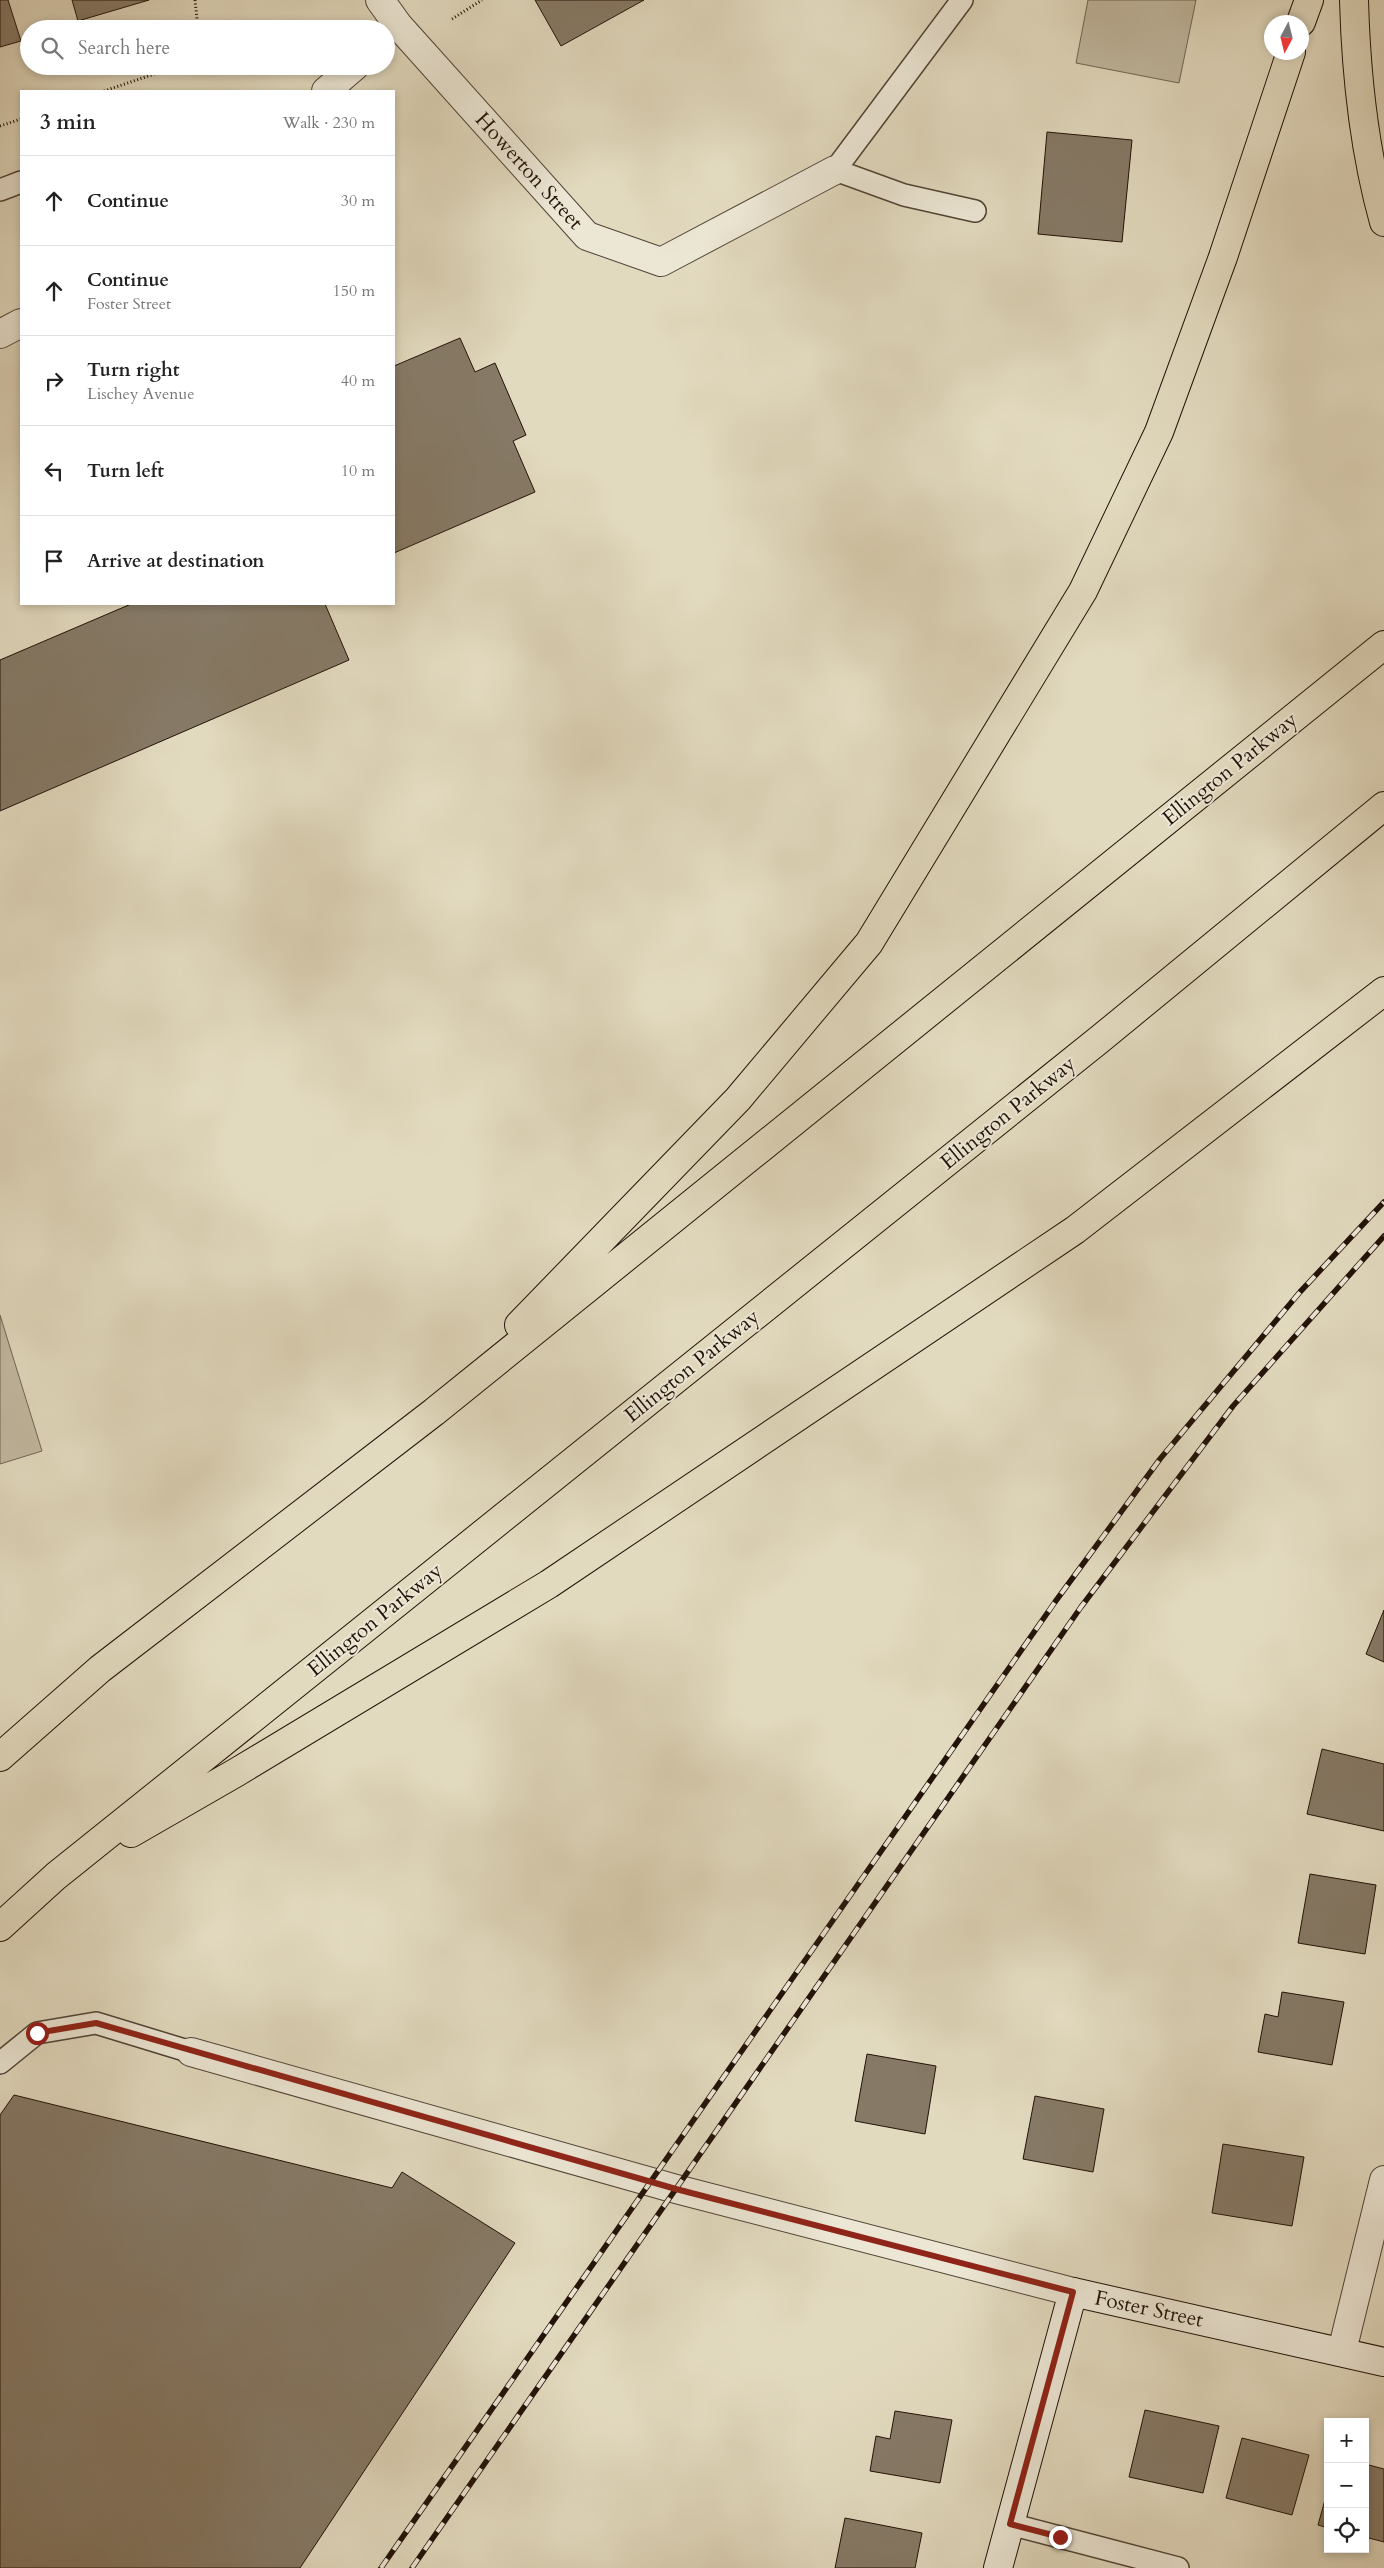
<!DOCTYPE html>
<meta charset="utf-8">
<style>
body{margin:0;font-family:Cardo,serif;background:#f6f6f6;color:#222}
.controls{position:absolute;right:15px;bottom:15px;display:grid;overflow:hidden;border-radius:0px;box-shadow:0 2px 8px #0003}
.controls button{width:45px;height:45px;display:grid;place-items:center;padding:0;border:0;border-bottom:1px solid #e0e0e0;background:#fff;color:#222;font:25px sans-serif}
.compass{position:absolute;left:1264px;top:15px;width:45px;height:45px;border-radius:50%;background:#fff;box-shadow:0 2px 8px #0003;rotate:187deg}
.stop{position:absolute;width:15px;height:15px;margin:-11px;border:4px solid #8f2418;border-radius:50%;background:#fff}
.stop.end{background:#8f2418;border-color:#fff;box-shadow:0 1px 5px #0008}
.list{margin:0;padding:0;list-style:none}
h2{display:flex;justify-content:space-between;align-items:center;height:65px;margin:0;padding:0 20px;font-size:21px}
h2 small{font-size:16px;font-weight:400;color:#767676}
.list li{display:grid;grid-template-columns:32px 1fr auto;gap:15px;align-items:center;box-sizing:border-box;height:90px;padding:0 20px;border-top:1px solid #e0e0e0}
.list b{display:block;font-size:19px;white-space:nowrap}
.list p{margin:0;font-size:16px;white-space:nowrap;color:#767676}
.list em{font-size:16px;font-style:normal;color:#767676}
.icon{flex:none;width:28px;height:28px;fill:none;stroke:currentColor;stroke-width:2;stroke-linecap:round;stroke-linejoin:round}
.map{position:relative;flex:none;width:1384px;height:2568px;overflow:hidden}
.search{position:absolute;background:#fff;box-shadow:0 2px 8px #0003;left:20px;top:20px;width:375px;height:55px;display:flex;align-items:center;gap:12px;box-sizing:border-box;padding:0 18px;border-radius:28px;color:#767676;font-size:19px}
.panel{position:absolute;background:#fff;box-shadow:0 2px 8px #0003;left:20px;top:90px;width:375px;height:515px;border-radius:0px}
.map>svg:first-child{display:block}
.pitch{fill:#c1b8a0;stroke:#726554}
.building{fill:#867a67;stroke:#221208}
.lines{fill:none;stroke-linecap:round;stroke-linejoin:round}
.lane-casing{stroke:#524436;stroke-width:24}
.street-casing{stroke:#524436;stroke-width:30}
.secondary-casing{stroke:#221208;stroke-width:30}
.primary-casing{stroke:#221208;stroke-width:30}
.highway-casing{stroke:#221208;stroke-width:30}
.path{stroke:#221208;stroke-width:3;stroke-dasharray:1 2.5;stroke-linecap:butt}
.lane{stroke:#ece7d5;stroke-width:21}
.street{stroke:#ece7d5;stroke-width:28}
.secondary{stroke:#ece7d5;stroke-width:28}
.primary{stroke:#e2dabf;stroke-width:28}
.highway{stroke:#e2dabf;stroke-width:28}
.rail-casing{stroke:#221208;stroke-width:5.5}
.rail{stroke:#ece7d5;stroke-width:4;stroke-dasharray:11;stroke-linecap:butt}
.route{stroke:#8f2418;stroke-width:6}
.labels{text-anchor:middle;dominant-baseline:central;stroke-width:4;stroke-linejoin:round;paint-order:stroke}
.street-label{font-size:21px;fill:#221208;stroke:#ece7d5}
</style>
<div class="map">
<svg width="1384" height="2568" viewBox="0 0 1384 2568">
<rect width="100%" height="100%" fill="#e2dabf"/>
<filter id="stains"><feTurbulence type="fractalNoise" baseFrequency=".004" numOctaves="4"/><feColorMatrix values="0 0 0 0 .2 0 0 0 0 .09 0 0 0 0 .02 0 0 0 .5 -.17"/></filter>
<radialGradient id="worn" r=".72"><stop offset=".6" stop-color="#630" stop-opacity="0"/><stop offset="1" stop-color="#630" stop-opacity=".3"/></radialGradient>
<path class="pitch" d="M1088 0H1196L1179 83 1076 63Z
M0 1315 42 1451 0 1464Z"/>
<path class="building" d="M0 0H8L21 41 0 47Z
M72 0H149L78 21Z
M535 0H644L561 46Z
M1047 132 1132 140 1122 242 1038 234Z
M460 338 475 372 495 363 526 435 513 441 535 492 394 553V366Z
M131 604H325L349 660 0 811V660Z
M1384 1610V1662L1366 1654Z
M1322 1749 1384 1764V1831L1307 1814Z
M1310 1874 1376 1885 1365 1954 1298 1943Z
M1282 1992 1344 2002 1332 2065 1258 2052 1265 2014 1278 2017Z
M867 2054 936 2066 925 2134 855 2121Z
M14 2095 392 2188 402 2172 515 2243 300 2568H0V2115Z
M1035 2096 1104 2109 1093 2172 1023 2159Z
M1223 2144 1304 2157 1292 2226 1212 2213Z
M1145 2410 1219 2426 1203 2493 1129 2477Z
M895 2411 952 2420 940 2483 870 2471 876 2436 890 2439Z
M1242 2438 1309 2455 1292 2515 1226 2498Z
M1365 2464 1384 2469V2542L1365 2537Z
M1328 2489V2528L1318 2525Z
M845 2518 922 2533 915 2568H835Z"/>
<g class="lines">
<g class="lane-casing">
<path id="lane" d="M962 0 835 170 904 195 975 211
M0 190 21 182
M0 2063 37 2033 96 2023 191 2052
M1010 2524 1178 2568"/>
</g>
<g class="street-casing">
<path id="street" d="M380 0 398 25 587 236 661 262 835 170
M326 91 355 66
M0 334 21 323
M191 2052 676 2189 1073 2292
M1342 2351 1384 2180"/>
</g>
<g class="secondary-casing">
<path id="secondary" d="M998 2568 1073 2292 1384 2362"/>
</g>
<g class="primary-casing">
<path id="primary" d="M1354 0C1356 74 1364 150 1384 222"/>
</g>
<g class="highway-casing">
<path id="highway" d="M1301 22 1309 0
M519 1325 738 1099 869 943 1083 591 1159 432 1223 257 1291 52
M0 1757 100 1669 434 1412 1384 645
M131 1833 237 1772 549 1584 1075 1230 1384 991
M0 1927 56 1876 1100 1039 1384 806"/>
</g>
<path class="path" d="M195 0 198 29
M452 19 482 0
M104 91 178 66
M0 126 21 119"/>
<use href="#lane" class="lane"/>
<use href="#street" class="street"/>
<use href="#secondary" class="secondary"/>
<use href="#primary" class="primary"/>
<use href="#highway" class="highway"/>
<g class="rail-casing">
<path id="rail" d="M381 2568 1055 1602 1160 1459 1300 1292 1384 1202
M412 2568 1081 1607 1233 1406 1384 1236"/>
</g>
<use href="#rail" class="rail"/>
</g>
<g class="lines">
<path class="route" d="M37 2033 96 2023 676 2189 1073 2292 1010 2524 1060 2537"/>
</g>
<g class="labels">
<g class="street-label">
<text transform="translate(529 171) rotate(48)">Howerton Street</text>
<text transform="translate(1230 769) rotate(-39)">Ellington Parkway</text>
<text transform="translate(1008 1113) rotate(-39)">Ellington Parkway</text>
<text transform="translate(692 1366) rotate(-39)">Ellington Parkway</text>
<text transform="translate(375 1620) rotate(-39)">Ellington Parkway</text>
<text transform="translate(1149 2309) rotate(12)">Foster Street</text>
</g>
</g>
<rect width="100%" height="100%" filter="url(#stains)"/>
<rect width="100%" height="100%" fill="url(#worn)"/>
</svg>
<div class="controls">
<button>+</button>
<button>−</button>
<button><svg class="icon" aria-label="locate" viewBox="0 0 24 24"><circle cx="12" cy="12" r="6"/><path d="M12 2v4M12 18v4M2 12h4M18 12h4"/></svg></button>
</div>
<svg class="compass" viewBox="-18 -18 36 36"><path d="M0-13l5 13h-10z" fill="#e53935"/><path d="M0 13l5-13h-10z" fill="#767676"/></svg>
<div class="stop" style="left:37px;top:2033px"></div>
<div class="stop end" style="left:1060px;top:2537px"></div>
<div class="search"><svg class="icon" aria-label="search" viewBox="0 0 24 24"><circle cx="10" cy="10" r="6"/><path d="M15 15l6 6"/></svg>Search here</div>
<section class="panel">
<h2>3 min<small>Walk · 230 m</small></h2>
<ul class="list">
<li><svg class="icon" aria-label="ahead" viewBox="0 0 24 24"><path d="M12 20V5M6 11l6-6 6 6"/></svg><div><b>Continue</b></div><em>30 m</em></li>
<li><svg class="icon" aria-label="ahead" viewBox="0 0 24 24"><path d="M12 20V5M6 11l6-6 6 6"/></svg><div><b>Continue</b><p>Foster Street</p></div><em>150 m</em></li>
<li><svg class="icon" aria-label="right" viewBox="0 0 24 24"><path d="M7 20v-9h11M14 6l5 5-5 5"/></svg><div><b>Turn right</b><p>Lischey Avenue</p></div><em>40 m</em></li>
<li><svg class="icon" aria-label="left" viewBox="0 0 24 24"><path d="M17 20v-9H6M10 6l-5 5 5 5"/></svg><div><b>Turn left</b></div><em>10 m</em></li>
<li><svg class="icon" aria-label="arrive" viewBox="0 0 24 24"><path d="M6 21V4h12l-3 4 3 4H6"/></svg><div><b>Arrive at destination</b></div></li>
</ul>
</section>
</div>
